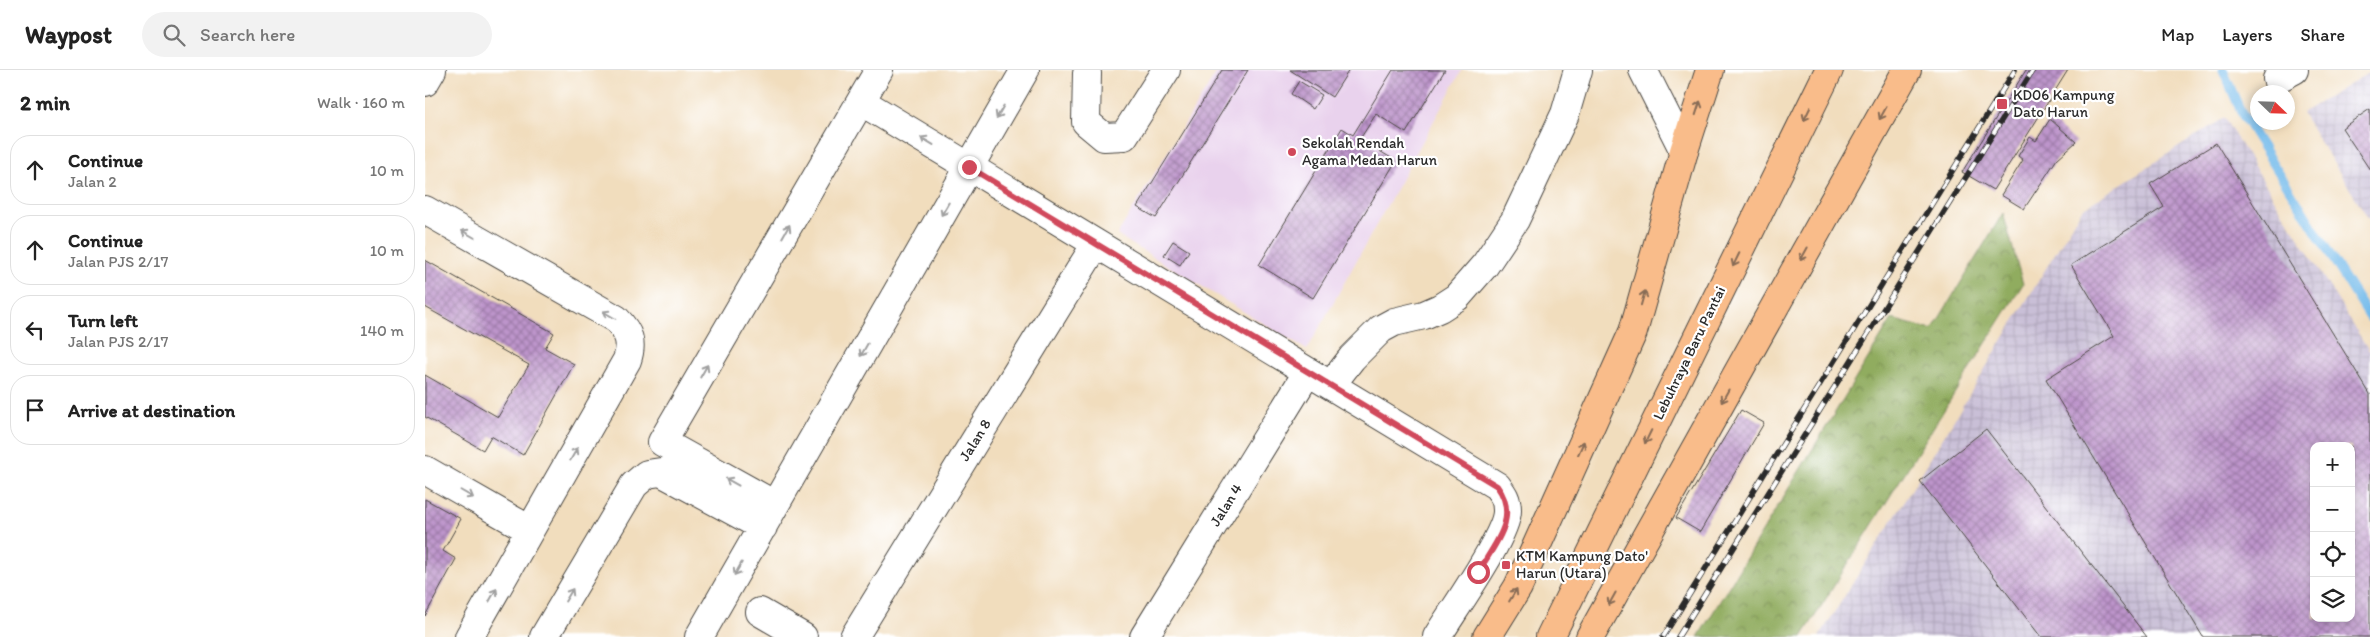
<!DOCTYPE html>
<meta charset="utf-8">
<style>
body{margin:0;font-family:Itim,sans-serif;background:#f2f2f2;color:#222}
.controls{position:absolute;right:15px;bottom:15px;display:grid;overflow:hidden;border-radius:10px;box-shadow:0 2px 8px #0003}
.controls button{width:45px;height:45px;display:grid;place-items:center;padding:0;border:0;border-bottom:1px solid #e0e0e0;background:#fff;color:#222;font:25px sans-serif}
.compass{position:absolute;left:1825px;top:15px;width:45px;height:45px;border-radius:50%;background:#fff;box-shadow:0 2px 8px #0003;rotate:113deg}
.stop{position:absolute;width:15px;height:15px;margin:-11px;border:4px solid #d1495b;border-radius:50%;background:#fff}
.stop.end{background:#d1495b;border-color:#fff;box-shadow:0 1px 5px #0008}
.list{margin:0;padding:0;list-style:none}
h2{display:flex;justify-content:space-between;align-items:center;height:65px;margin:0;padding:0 20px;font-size:21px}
h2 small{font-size:16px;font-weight:400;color:#767676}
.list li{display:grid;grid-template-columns:32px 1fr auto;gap:15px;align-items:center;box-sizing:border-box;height:70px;margin:0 10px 10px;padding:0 10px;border:1px solid #e0e0e0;border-radius:20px}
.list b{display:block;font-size:19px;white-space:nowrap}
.list p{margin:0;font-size:16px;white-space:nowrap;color:#767676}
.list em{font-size:16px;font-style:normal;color:#767676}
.icon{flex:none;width:28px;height:28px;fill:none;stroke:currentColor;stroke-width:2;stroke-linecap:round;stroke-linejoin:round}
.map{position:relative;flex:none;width:1945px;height:567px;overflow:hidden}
header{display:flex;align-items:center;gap:30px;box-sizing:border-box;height:70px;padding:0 25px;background:#fff;border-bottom:1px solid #e0e0e0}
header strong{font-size:24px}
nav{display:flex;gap:28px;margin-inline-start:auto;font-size:18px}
.search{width:350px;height:45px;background:#f2f2f2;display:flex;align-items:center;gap:12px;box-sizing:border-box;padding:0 18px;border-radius:28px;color:#767676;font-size:19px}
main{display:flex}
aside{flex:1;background:#fff}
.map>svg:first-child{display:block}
.built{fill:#e9d2ed}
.industrial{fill:url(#industrial-grid);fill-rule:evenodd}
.forest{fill:url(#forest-crowns);stroke:#5e6c44}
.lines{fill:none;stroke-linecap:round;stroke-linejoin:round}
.stream{stroke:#74bbeb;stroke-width:9}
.building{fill:url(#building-cross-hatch);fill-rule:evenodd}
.minor-casing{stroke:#494641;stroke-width:30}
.highway-casing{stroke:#494641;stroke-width:30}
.minor{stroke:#fff;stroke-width:28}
.highway{stroke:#f9bc8a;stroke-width:28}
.rail-casing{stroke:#2b2b2b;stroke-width:5.5}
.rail{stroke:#fff;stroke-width:4;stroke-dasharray:11;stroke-linecap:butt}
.oneway{stroke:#886c56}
.oneway2{stroke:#a0a0a0}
.route{stroke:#d1495b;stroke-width:6}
.poi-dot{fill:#d1495b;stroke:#fff;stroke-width:2}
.labels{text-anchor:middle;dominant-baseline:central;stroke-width:4.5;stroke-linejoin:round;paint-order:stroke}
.poi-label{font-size:15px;fill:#2b2b2b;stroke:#fff;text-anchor:start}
.street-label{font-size:15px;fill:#2b2b2b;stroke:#fff}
</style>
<header>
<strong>Waypost</strong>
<div class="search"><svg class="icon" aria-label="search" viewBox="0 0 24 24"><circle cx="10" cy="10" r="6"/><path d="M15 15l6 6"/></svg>Search here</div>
<nav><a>Map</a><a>Layers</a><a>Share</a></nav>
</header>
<main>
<aside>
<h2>2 min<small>Walk · 160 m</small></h2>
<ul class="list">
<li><svg class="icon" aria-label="ahead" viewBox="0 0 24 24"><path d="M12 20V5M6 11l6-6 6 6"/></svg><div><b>Continue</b><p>Jalan 2</p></div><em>10 m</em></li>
<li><svg class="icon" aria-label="ahead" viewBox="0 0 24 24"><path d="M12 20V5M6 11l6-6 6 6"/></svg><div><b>Continue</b><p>Jalan PJS 2/17</p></div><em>10 m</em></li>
<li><svg class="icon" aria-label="left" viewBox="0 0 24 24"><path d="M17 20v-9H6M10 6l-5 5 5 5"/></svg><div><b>Turn left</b><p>Jalan PJS 2/17</p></div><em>140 m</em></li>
<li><svg class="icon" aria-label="arrive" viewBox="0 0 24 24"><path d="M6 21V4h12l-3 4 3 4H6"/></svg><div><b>Arrive at destination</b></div></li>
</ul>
</aside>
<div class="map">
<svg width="1945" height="567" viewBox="0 0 1945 567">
<defs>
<pattern id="industrial-grid" width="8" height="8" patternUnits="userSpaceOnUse" patternTransform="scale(1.25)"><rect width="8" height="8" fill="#c9bfd7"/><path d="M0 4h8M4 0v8" fill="none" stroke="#ada4b9"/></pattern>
<pattern id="forest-crowns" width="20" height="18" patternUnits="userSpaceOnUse" patternTransform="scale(1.25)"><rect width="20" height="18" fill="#90ac5e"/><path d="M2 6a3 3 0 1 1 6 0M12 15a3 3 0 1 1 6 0" fill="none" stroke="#768c4e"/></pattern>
<pattern id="building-cross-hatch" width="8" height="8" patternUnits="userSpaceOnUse" patternTransform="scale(1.25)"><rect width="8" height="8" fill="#bd94cb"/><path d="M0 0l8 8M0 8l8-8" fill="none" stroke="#9a79a5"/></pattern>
</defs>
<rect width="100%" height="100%" fill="#fff"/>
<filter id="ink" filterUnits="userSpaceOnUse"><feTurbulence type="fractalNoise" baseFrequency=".02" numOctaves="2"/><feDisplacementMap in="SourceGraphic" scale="10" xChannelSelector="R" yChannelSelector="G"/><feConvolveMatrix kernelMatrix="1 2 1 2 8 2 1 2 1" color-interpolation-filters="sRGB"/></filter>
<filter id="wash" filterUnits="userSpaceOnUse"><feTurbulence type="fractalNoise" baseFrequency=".0096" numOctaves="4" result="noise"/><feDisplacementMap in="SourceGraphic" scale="20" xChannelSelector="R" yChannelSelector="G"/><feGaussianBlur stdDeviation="1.12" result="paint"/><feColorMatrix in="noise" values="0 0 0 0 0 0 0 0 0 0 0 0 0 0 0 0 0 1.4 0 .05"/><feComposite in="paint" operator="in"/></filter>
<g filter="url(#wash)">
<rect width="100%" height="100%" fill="#f1ddbd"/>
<path class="built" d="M793 0H1037L882 280 692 165Z"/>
<path class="industrial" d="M1945 2V151L1877 43Z
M1799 48 1945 282V567H1394L1490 414 1657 139ZM1889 376H1926V548H1889Z"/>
<path class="forest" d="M1578 143 1598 214 1377 567H1273L1467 249 1507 260Z"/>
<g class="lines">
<path class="stream" d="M1798 0 1817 44 1945 248"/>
</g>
<g id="blocks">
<path class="building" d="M797 0H823L731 148 712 137Z
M865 0H924L907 27Z
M968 0H1020L981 63 951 44 935 69 971 91 888 228 834 195 917 58 928 65Z
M1601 0H1643L1568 120 1537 102Z
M874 11 897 25 888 39 866 24Z
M1945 39V100L1917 58Z
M1625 49 1651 72 1632 89 1599 139 1576 125 1598 90 1593 86 1605 67 1611 71Z
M1791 73 1945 324V567H1778L1621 309 1689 266 1646 195 1739 137 1725 114ZM1889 376H1926V548H1889Z
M748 171 764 181 755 195 739 185Z
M0 190 129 263 120 278 149 294 98 385 66 366 58 380 0 347V305L73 347 104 295 0 237Z
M1316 340 1339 353 1275 462 1251 448Z
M1561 359 1722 567H1616L1495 411Z
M0 429 36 449 18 481 31 489 0 546Z"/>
</g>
</g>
<g filter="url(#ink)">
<use href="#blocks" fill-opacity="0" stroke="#494641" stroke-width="1"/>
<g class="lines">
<g class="minor-casing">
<path id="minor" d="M1218 0 1259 81
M662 3 661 52 679 67 699 66 741 0
M1852 9 1869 0
M0 12 7 0
M437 32 1072 416C1078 424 1082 429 1082 440 1083 464 1027 542 1012 567
M0 140 191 249C204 262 208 273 202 290L44 567
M906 315 927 288 956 259 969 252 999 245 1015 238 1032 227 1060 195 1090 150 1140 44 1153 0
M0 400 105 460
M350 435 237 372 454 0
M335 542 378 567
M119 567 209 415 222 404 236 402 338 457
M274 567 600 0
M429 567 671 174
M719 567 882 303"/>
</g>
<g class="highway-casing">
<path id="highway" d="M1062 567 1093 517 1208 262 1259 81 1285 0
M1125 567 1404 0
M1165 567 1482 0"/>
</g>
<use href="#minor" class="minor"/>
<use href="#highway" class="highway"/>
<g class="rail-casing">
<path id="rail" d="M1238 567 1590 0
M1253 567 1608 0"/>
</g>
<use href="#rail" class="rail"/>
</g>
<defs><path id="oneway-shaft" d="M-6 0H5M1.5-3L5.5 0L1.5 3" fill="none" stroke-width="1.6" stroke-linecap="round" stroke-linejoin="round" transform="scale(1.25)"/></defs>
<g class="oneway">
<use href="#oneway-shaft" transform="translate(1273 38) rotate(-72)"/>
<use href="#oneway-shaft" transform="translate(1458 43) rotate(119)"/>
<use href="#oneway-shaft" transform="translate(1382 44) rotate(116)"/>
<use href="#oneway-shaft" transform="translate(1379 184) rotate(119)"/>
<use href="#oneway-shaft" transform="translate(1311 190) rotate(116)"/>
<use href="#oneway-shaft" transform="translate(1218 228) rotate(-74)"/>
<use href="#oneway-shaft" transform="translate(1300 326) rotate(119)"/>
<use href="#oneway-shaft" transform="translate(1223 367) rotate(116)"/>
<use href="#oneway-shaft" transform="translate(1156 378) rotate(-66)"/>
<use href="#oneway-shaft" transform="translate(1088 525) rotate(-59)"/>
<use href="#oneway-shaft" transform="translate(1187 529) rotate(119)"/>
</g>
<g class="oneway2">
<use href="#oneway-shaft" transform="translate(575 42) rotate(120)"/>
<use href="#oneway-shaft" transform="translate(502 71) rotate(-149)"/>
<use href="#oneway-shaft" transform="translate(520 139) rotate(120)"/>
<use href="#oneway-shaft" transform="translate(361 161) rotate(-60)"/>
<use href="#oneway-shaft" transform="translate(43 164) rotate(-150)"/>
<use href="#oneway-shaft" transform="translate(184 245) rotate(-150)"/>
<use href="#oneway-shaft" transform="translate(439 280) rotate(120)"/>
<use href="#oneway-shaft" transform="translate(279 301) rotate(-60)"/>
<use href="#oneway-shaft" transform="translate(149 384) rotate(-60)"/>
<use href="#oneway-shaft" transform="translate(307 412) rotate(-151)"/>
<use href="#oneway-shaft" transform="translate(42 424) rotate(30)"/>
<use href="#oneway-shaft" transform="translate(313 499) rotate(120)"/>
<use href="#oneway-shaft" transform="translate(68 525) rotate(-60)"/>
<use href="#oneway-shaft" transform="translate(144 525) rotate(-59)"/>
</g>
</g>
<g class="lines" filter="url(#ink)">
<path class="route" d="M544 97 1072 416C1095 447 1070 474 1053 502"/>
</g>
<g class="poi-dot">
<rect x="1571" y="28" width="12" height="12" rx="2.5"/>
<circle cx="867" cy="82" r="5"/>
<rect x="1076" y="490" width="10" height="10" rx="2.5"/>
</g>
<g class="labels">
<g class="poi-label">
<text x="1588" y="25">KD06 Kampung<tspan x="1588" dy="17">Dato Harun</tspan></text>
<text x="877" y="73">Sekolah Rendah<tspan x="877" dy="17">Agama Medan Harun</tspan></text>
<text x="1091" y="486">KTM Kampung Dato'<tspan x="1091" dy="17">Harun (Utara)</tspan></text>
</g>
<g class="street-label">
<text transform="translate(1264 283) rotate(-64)">Lebuhraya Baru Pantai</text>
<text transform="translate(550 370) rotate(-58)">Jalan 8</text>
<text transform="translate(801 435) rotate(-58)">Jalan 4</text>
</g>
</g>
</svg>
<div class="controls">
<button>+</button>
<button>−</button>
<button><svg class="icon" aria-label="locate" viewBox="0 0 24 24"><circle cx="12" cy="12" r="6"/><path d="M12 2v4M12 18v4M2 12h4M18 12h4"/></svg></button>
<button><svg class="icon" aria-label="layers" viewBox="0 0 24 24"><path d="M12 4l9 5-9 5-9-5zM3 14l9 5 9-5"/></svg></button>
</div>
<svg class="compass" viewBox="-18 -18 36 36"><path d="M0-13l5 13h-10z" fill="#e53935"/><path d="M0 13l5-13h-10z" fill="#767676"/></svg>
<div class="stop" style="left:1053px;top:502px"></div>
<div class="stop end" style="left:544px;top:97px"></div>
</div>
</main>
